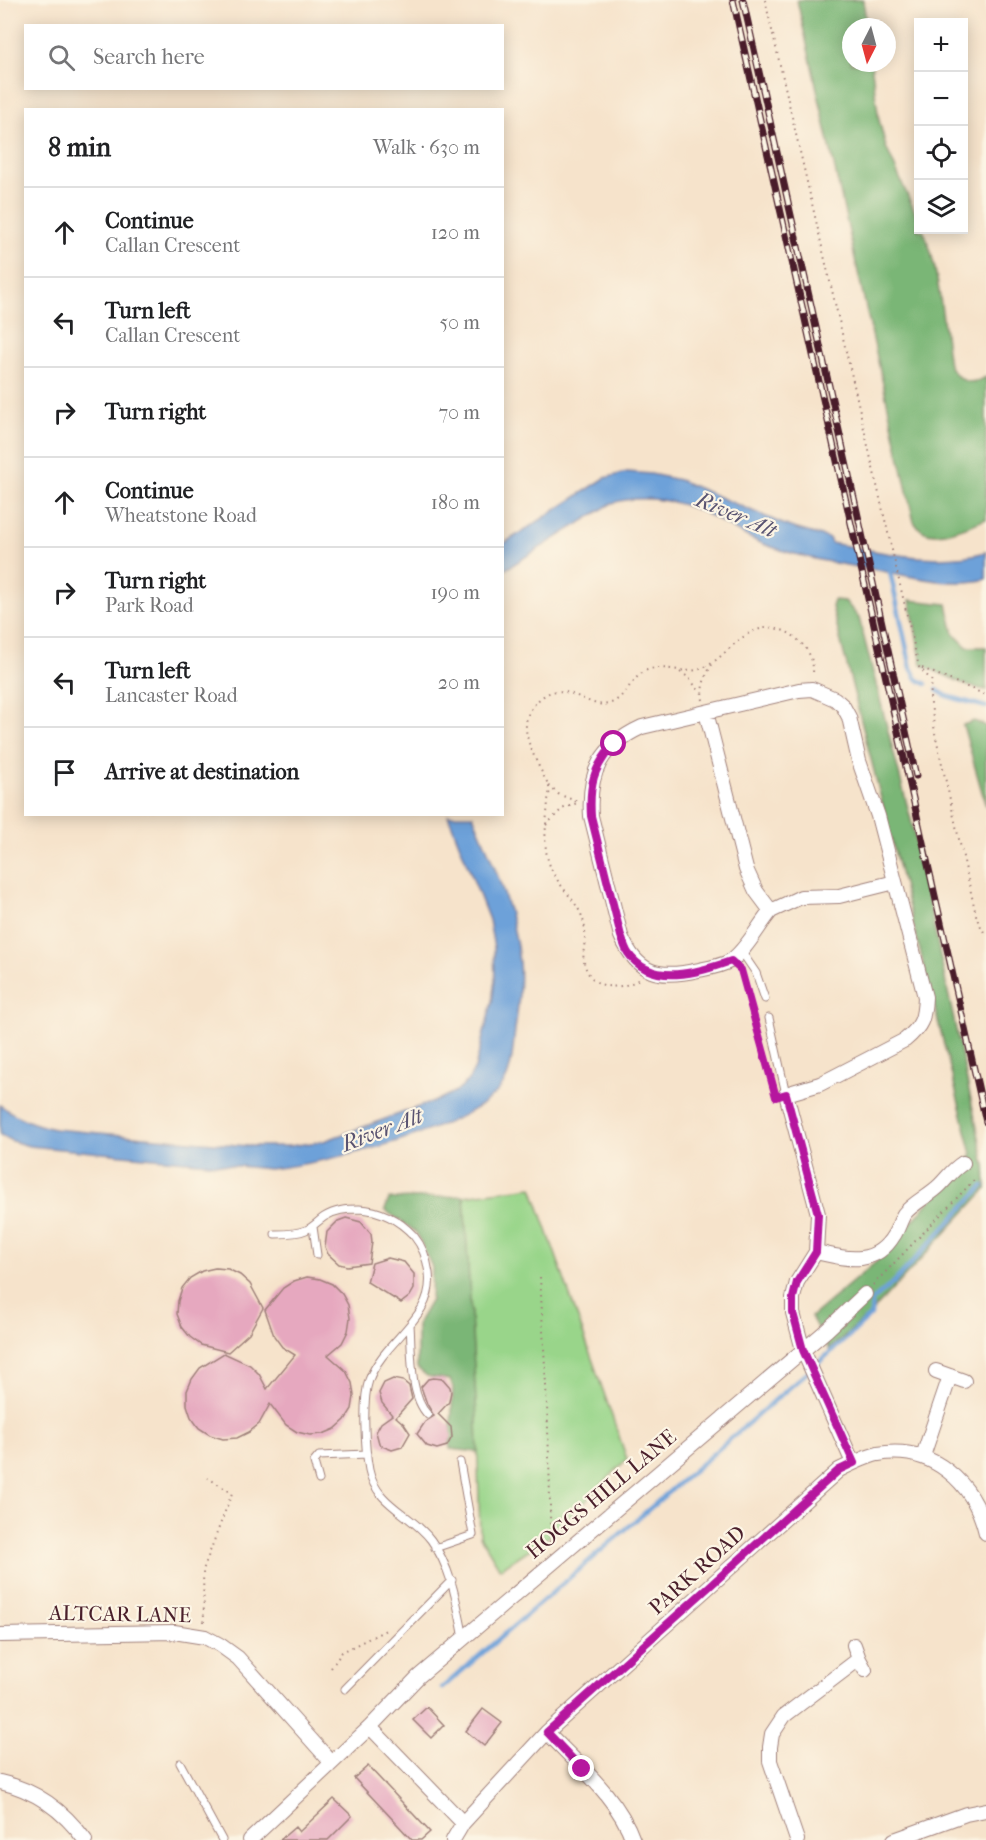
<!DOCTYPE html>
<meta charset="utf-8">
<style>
body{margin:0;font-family:"IM FELL French Canon",serif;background:#f2f2f2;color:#202124}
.controls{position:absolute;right:18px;top:18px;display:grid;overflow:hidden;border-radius:0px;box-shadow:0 3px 15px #0003}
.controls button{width:54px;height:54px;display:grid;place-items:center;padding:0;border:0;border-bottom:2px solid #e0e0e0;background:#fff;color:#202124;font:30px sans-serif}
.compass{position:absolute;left:842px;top:18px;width:54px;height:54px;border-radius:50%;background:#fff;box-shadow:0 3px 15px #0003;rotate:186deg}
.stop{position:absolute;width:18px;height:18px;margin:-14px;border:4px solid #b5179e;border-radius:50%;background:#fff}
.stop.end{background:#b5179e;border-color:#fff;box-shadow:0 2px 6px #0008}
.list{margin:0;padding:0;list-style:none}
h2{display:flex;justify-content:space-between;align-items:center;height:78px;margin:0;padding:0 24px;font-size:26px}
h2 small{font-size:20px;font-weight:400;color:#757577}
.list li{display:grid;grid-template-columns:39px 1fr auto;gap:18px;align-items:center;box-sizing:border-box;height:90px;padding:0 24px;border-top:2px solid #e0e0e0}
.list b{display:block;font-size:22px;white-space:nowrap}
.list p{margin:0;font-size:20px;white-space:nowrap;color:#757577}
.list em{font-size:20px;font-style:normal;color:#757577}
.icon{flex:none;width:33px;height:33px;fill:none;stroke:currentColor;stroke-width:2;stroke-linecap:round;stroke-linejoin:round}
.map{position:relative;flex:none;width:986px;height:1840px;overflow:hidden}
.search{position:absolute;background:#fff;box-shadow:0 3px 15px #0003;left:24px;top:24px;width:480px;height:66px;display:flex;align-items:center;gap:15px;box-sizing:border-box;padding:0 21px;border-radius:0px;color:#757577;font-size:22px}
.panel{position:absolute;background:#fff;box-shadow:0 3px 15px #0003;left:24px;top:108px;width:480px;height:708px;border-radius:0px}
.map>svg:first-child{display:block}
.green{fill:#99d58a;stroke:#727a5a;stroke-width:1.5}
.forest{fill:#7ab676;stroke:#626a50;stroke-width:1.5}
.water{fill:#6da1d9;stroke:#5c6082;stroke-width:1.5}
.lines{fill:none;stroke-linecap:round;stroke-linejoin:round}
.stream{stroke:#6da1d9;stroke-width:4.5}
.building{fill:#e6a8bf}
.lane-casing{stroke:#a0817b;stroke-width:9}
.street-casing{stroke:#a0817b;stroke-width:16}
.path{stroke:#a0817b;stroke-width:2;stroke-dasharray:1.5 4.5;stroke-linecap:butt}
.lane{stroke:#fff;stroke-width:7}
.street{stroke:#fff;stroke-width:14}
.rail-casing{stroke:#4a1f2b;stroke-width:7}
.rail{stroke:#fcf5e5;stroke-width:4.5;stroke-dasharray:14;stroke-linecap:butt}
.route{stroke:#b5179e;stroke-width:8}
.labels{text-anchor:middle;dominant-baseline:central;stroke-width:4.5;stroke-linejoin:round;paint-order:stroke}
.street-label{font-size:21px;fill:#4a1f2b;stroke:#fcf5e5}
.water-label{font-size:22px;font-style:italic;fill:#585371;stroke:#fcf5e5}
</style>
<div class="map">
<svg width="986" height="1840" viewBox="0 0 986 1840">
<rect width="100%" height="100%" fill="#fcf5e5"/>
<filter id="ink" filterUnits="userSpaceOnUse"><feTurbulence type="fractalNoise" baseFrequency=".0167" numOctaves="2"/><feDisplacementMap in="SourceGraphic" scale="12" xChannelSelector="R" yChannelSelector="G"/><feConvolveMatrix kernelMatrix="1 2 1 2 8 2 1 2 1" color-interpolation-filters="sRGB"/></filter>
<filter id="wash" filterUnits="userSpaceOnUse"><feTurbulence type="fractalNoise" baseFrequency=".008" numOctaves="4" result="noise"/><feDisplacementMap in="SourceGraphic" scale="24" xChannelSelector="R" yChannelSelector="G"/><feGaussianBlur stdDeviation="1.35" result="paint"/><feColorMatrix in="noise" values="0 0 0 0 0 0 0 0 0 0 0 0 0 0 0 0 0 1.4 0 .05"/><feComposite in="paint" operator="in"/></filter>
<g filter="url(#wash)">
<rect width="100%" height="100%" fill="#f6e3cb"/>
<path class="green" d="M532 1187 627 1459 556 1532 500 1569 480 1536 477 1430 464 1196Z"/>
<path class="forest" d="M797 0H863L867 27H851V63H871L879 120 886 147 918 219V230H923C939 265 943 325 949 365 958 380 968 387 986 377V519C971 525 940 539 925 532 920 530 917 526 914 522Z
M834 600 845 601 859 618 911 820 985 1165 986 1189 868 1316 829 1349 811 1317 877 1261 972 1154 832 607Z
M910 600 947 604 954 634 967 647H986V690L968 686 922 665Z
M974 721 986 726V806L963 725Z
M464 1196 477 1418 478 1452 450 1449 453 1386 450 1380 427 1376 417 1368V1324L431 1300 432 1267 416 1232 385 1210 389 1199Z"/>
<path class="water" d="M627 472 651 474 679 480 790 527 829 538 831 543C881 552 936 566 986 552V579C951 588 912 576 877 570 840 564 801 558 766 545 746 538 728 525 709 515 679 500 644 494 612 503L503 571V544L605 478Z
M448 815H473C493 862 514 910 519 962 521 985 518 1007 515 1030 513 1045 513 1065 506 1079 482 1129 321 1164 269 1169L29 1146 12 1141 0 1135V1105C18 1118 33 1124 54 1129L248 1146H290L324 1141 438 1100 460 1089 469 1079 475 1068 492 1002 495 979 494 948 489 920Z"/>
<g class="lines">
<path class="stream" d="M889 567 911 668 917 679 926 684
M937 690 947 696 986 707
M442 1688 848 1337 871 1315 872 1301 894 1282 983 1186"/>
</g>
<g id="blocks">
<path class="building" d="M346 1218 361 1222 371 1234 372 1242 369 1263 347 1266 339 1264 328 1254 325 1247 327 1232 338 1221Z
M388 1258 404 1262 414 1274V1289L410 1296 401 1303 367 1282 372 1263Z
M215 1268 228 1269 240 1275 250 1284 263 1308 249 1333 228 1352 201 1345 190 1337 182 1327 177 1314 178 1301 182 1288 190 1278 202 1271Z
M307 1277 320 1279 332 1284 342 1294 348 1305 350 1318 348 1331 342 1343 328 1355 346 1371 352 1383 354 1396 352 1409 345 1420 335 1429 323 1434 310 1435 297 1432 286 1425 270 1404 259 1424 249 1432 237 1438 223 1439 210 1435 199 1428 191 1417 187 1405V1391L192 1379 200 1368 224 1353 250 1365 259 1374 267 1389 295 1355 282 1347 274 1336 265 1310 283 1288 294 1281Z
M433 1378 443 1379 450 1387 451 1392 449 1402 438 1414 451 1427 452 1437 447 1446 437 1449 427 1446 417 1434 425 1422 434 1416 427 1404 421 1387 428 1379Z
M393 1379 403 1381 409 1386 412 1399 396 1417 404 1424 410 1433 402 1447 392 1450 382 1446 379 1443 376 1432 381 1423 392 1415 382 1403 379 1393 384 1383Z
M427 1707 444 1725 431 1738 413 1720Z
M483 1709 502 1723 484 1746 466 1731Z
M368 1766 430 1832 421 1840H412L354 1778Z
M334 1799 352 1816 328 1840H280L295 1827 299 1832Z"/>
</g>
</g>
<g filter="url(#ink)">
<use href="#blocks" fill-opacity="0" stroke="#a0817b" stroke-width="1.5"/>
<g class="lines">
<g class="lane-casing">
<path id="lane" d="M741 951 756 973 765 999
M769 1018 786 1094
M313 1227 317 1255
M275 1234C285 1234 297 1234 306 1230 313 1227 318 1221 324 1217 335 1210 346 1209 359 1209 381 1210 399 1220 414 1236 423 1247 427 1259 429 1273 435 1319 384 1339 369 1380 362 1400 365 1449 369 1470 376 1505 412 1514 431 1540 452 1569 457 1604 464 1638
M410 1325C412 1351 409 1396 428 1415
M319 1480 314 1462 319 1456 367 1454
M435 1548 473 1535 460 1462
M345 1689 452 1580
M180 1763 222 1840"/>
</g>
<g class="street-casing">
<path id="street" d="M706 712 746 869 756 891 771 911 801 897 839 896 895 882
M771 911C759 925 745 952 730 961 721 966 709 968 699 970 659 979 638 975 621 936L591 816C588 771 601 746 642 727L799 690 812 689 835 699 843 706 849 717 859 761 878 816 925 997C924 1019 922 1026 905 1040L820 1084 786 1094 818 1214 816 1252 797 1282 793 1298V1313L803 1350 853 1463
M816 1252C847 1259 875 1267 894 1235 898 1229 900 1221 904 1214 914 1202 929 1196 940 1185 948 1177 952 1170 963 1163
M936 1371 964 1381
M923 1456 950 1376
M0 1635 174 1632 205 1637 220 1645 238 1658 331 1762
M854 1645 859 1659 865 1670
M370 1727 463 1823
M547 1732C578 1765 618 1797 633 1840
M0 1782C35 1790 64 1811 85 1840
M250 1840 370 1727 418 1677 827 1330 865 1294
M453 1840 463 1823 547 1732 839 1470C851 1464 865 1457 878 1454 932 1445 974 1482 986 1533
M797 1840 770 1761V1747L772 1734 784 1716 859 1659
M894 1840 966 1814 986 1810"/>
</g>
<path class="path" d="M765 0 919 667 932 681 930 697 935 733 977 919 986 936
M922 668 986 695
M680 672 688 677 701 693
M703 700C700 687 706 674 713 663
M549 786 558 794 578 802
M546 825 562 809 577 803
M742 973 766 1060
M638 980C618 991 590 990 584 962 582 951 586 941 585 930 583 902 557 889 549 863 542 843 547 822 548 800 549 796 550 791 549 787 549 785 546 780 545 779 537 761 520 734 528 715 531 708 536 702 542 697 569 677 591 716 615 701 628 693 632 677 647 670 665 663 686 677 705 667 729 655 743 625 774 628 783 630 791 633 798 640 809 650 814 660 813 675
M540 1277C545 1367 551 1457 550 1547
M873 1285 977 1177
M204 1622 203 1570 232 1493 208 1478
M331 1668 342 1652 388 1629"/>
<use href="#lane" class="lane"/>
<use href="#street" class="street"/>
<g class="rail-casing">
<path id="rail" d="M733 0 986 1122
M743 0 916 776"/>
</g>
<use href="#rail" class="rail"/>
</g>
</g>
<g class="lines" filter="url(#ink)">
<path class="route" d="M582 1769 547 1732 839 1470 854 1463 803 1350 793 1313V1298L797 1282 816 1252 818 1214 786 1094 776 1097 741 970 731 961C699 972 652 988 628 953 625 948 623 941 621 936L591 816C589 785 593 768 614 744"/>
</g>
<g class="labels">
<g class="street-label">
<text transform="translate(601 1494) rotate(-40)">HOGGS HILL LANE</text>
<text transform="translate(697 1570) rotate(-42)">PARK ROAD</text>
<text transform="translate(120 1614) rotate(1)">ALTCAR LANE</text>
</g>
<g class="water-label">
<text transform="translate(736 515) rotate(23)">River Alt</text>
<text transform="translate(382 1130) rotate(-21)">River Alt</text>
</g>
</g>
</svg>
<div class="controls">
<button>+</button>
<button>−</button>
<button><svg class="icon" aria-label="locate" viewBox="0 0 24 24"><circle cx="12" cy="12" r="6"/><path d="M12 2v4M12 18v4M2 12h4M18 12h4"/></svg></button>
<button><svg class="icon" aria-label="layers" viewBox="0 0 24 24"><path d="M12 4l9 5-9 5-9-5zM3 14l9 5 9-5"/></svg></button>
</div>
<svg class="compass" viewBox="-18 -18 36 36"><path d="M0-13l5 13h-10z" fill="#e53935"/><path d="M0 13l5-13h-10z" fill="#757577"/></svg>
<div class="stop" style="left:614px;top:744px"></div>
<div class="stop end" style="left:582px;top:1769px"></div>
<div class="search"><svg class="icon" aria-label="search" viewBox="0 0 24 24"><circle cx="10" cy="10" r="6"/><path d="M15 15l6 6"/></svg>Search here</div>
<section class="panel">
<h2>8 min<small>Walk · 630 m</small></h2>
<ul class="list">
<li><svg class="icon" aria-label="ahead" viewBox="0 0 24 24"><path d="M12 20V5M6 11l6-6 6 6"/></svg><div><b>Continue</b><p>Callan Crescent</p></div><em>120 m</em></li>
<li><svg class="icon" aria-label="left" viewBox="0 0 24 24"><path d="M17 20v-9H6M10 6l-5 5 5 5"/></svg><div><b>Turn left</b><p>Callan Crescent</p></div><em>50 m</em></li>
<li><svg class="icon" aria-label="right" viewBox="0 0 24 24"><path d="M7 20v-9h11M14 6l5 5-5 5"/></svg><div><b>Turn right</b></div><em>70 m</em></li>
<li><svg class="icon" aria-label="ahead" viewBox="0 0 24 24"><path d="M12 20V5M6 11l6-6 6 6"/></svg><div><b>Continue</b><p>Wheatstone Road</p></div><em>180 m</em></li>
<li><svg class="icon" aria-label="right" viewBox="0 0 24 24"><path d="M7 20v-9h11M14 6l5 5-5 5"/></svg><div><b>Turn right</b><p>Park Road</p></div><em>190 m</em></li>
<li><svg class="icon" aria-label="left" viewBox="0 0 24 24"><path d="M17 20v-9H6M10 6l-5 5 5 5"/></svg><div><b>Turn left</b><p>Lancaster Road</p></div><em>20 m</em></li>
<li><svg class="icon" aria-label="arrive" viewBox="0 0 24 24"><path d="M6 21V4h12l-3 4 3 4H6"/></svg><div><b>Arrive at destination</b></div></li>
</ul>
</section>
</div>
